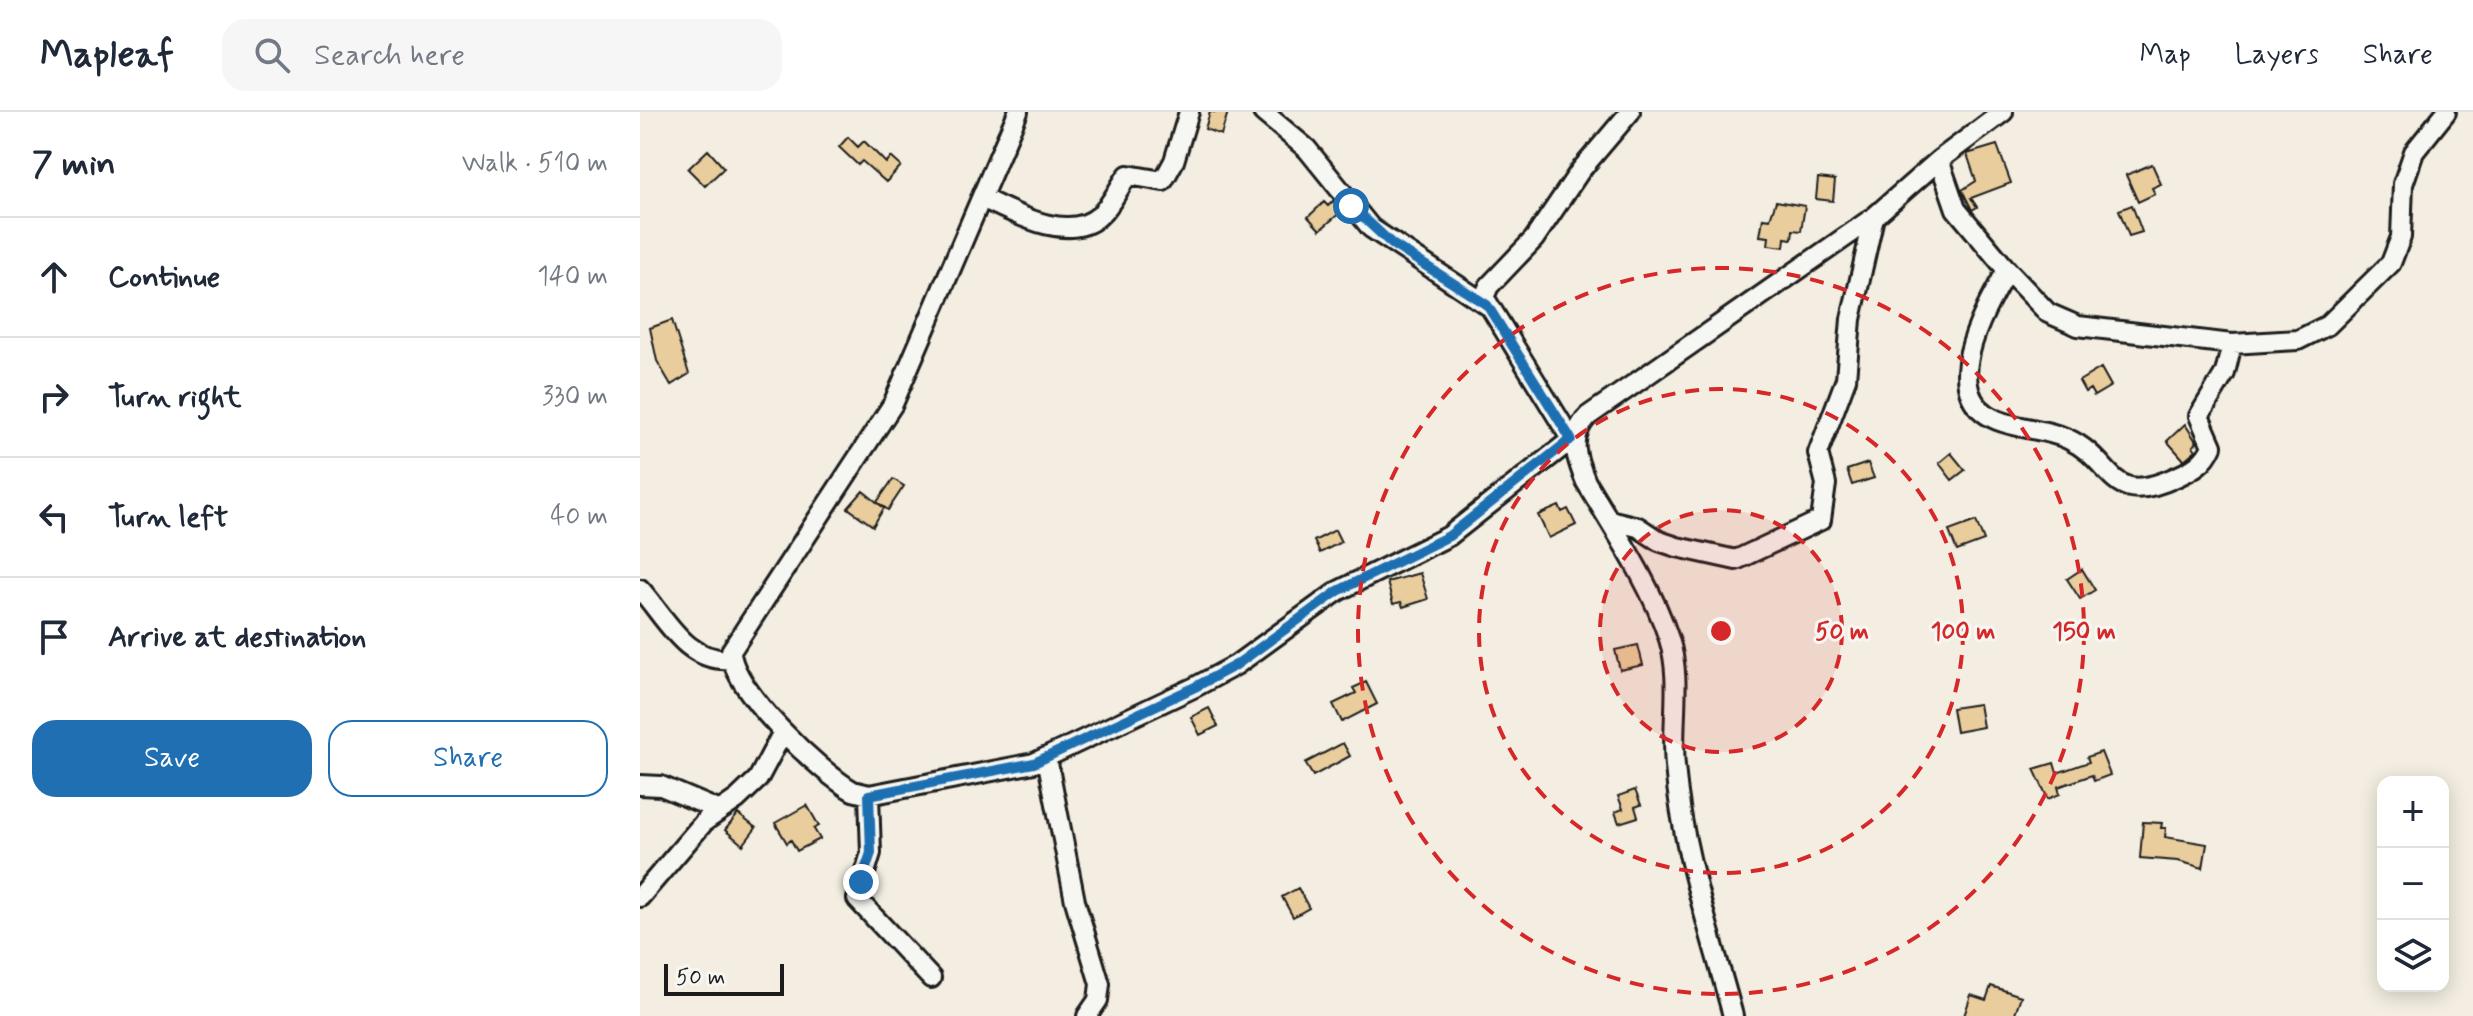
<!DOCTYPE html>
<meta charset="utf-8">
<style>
body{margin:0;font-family:Mynerve,sans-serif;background:#f6f6f7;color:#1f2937}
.controls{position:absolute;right:24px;bottom:24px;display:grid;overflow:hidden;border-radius:16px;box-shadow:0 4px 20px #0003}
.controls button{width:72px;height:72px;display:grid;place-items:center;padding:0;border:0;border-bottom:2px solid #e0e1e3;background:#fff;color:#1f2937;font:40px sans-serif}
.scale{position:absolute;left:24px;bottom:20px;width:120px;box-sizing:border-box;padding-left:8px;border:4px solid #1c1c1c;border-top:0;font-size:22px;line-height:28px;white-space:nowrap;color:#1c1c1c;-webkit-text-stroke:6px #f6f6f2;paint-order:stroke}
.stop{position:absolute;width:24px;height:24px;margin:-18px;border:6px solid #1f6fb2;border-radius:50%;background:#fff}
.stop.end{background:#1f6fb2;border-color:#fff;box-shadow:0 2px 8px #0008}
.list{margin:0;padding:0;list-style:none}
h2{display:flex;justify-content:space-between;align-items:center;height:104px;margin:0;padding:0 32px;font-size:34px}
h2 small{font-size:26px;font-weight:400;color:#747a83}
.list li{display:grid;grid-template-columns:52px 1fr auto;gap:24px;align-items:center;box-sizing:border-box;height:120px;padding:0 32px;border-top:2px solid #e0e1e3}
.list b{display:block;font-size:30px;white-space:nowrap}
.list em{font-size:26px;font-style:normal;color:#747a83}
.actions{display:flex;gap:16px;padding:24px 32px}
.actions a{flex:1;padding:18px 0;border:2px solid #1f6fb2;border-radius:24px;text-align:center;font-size:28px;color:#1f6fb2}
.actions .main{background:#1f6fb2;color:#fff}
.icon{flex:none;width:44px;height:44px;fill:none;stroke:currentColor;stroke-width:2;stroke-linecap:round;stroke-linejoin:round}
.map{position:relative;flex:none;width:1833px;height:904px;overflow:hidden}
header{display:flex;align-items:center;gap:48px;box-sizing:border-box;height:112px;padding:0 40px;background:#fff;border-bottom:2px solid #e0e1e3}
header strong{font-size:38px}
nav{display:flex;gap:44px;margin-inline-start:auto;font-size:28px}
.search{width:560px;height:72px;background:#f6f6f7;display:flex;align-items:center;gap:20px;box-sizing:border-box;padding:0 28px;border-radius:24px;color:#747a83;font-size:30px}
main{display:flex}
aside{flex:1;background:#fff}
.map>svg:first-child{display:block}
.building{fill:#e9cd9d;stroke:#1c1c1c;stroke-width:2}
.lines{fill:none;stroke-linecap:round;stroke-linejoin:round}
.minor-casing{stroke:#1c1c1c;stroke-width:24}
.minor{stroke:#f6f6f2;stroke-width:18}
.route{stroke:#1f6fb2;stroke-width:10}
.ring{fill:none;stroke:#d62828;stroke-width:4;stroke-dasharray:14 10}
.centre{fill:#d62828;stroke:#f6f6f2;stroke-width:4}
.ring-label{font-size:24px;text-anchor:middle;font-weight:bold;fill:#d62828;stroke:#f6f6f2;stroke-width:6;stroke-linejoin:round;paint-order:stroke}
</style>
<header>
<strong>Mapleaf</strong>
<div class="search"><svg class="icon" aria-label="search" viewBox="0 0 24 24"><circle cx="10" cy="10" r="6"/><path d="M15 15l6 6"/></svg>Search here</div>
<nav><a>Map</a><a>Layers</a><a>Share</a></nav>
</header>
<main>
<aside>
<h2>7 min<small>Walk · 510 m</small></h2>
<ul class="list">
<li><svg class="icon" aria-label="ahead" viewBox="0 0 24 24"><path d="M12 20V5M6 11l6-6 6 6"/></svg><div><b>Continue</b></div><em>140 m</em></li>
<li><svg class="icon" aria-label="right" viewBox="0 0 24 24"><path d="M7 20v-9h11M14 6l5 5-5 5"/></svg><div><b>Turn right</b></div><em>330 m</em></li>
<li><svg class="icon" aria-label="left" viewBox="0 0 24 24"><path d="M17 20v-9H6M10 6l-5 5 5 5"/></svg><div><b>Turn left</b></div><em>40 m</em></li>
<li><svg class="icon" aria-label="arrive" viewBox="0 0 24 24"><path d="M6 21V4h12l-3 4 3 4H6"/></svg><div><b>Arrive at destination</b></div></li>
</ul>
<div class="actions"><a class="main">Save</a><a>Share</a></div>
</aside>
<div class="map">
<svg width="1833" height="904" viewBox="0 0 1833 904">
<rect width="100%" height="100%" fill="#f3eee1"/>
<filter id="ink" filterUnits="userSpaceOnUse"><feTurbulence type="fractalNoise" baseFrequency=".0125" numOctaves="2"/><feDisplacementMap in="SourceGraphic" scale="16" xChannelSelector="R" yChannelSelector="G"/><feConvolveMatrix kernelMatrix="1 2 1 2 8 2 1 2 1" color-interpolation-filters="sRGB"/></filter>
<g filter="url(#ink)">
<path class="building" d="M570 0H588L581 23 565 17Z
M208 25 218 35 224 29 246 51 251 45 261 54 246 70 222 49 218 53 199 35Z
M1357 33 1371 71 1331 86 1337 95 1332 98 1322 78 1336 69 1327 42Z
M68 38 84 56 65 74 48 57Z
M1512 52 1521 72 1512 76 1515 82 1498 90 1486 63Z
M1178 66 1195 68 1193 89 1176 87Z
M693 89 702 99 680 118 668 105 684 90 688 94Z
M1136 89 1165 94 1161 119 1153 118 1152 127 1145 126 1144 135 1128 133 1129 125 1120 124 1123 106 1130 107Z
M1492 93 1502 120 1489 124 1479 98Z
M32 208 49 262 31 273 17 249 10 216Z
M1461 256 1471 274 1454 284 1450 277 1445 280 1439 269Z
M1545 312 1557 331 1553 334 1556 338 1544 348 1527 329Z
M1311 341 1325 358 1312 368 1299 351Z
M1228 351 1234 366 1212 373 1207 358Z
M253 367 264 374 248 398 237 390Z
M223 379 244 396 233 414 208 396Z
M919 394 922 400 928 397 936 413 909 426 898 403Z
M1336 409 1344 429 1317 439 1309 419Z
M695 418 701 430 680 441 674 429Z
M1442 457 1455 478 1440 487 1427 467Z
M780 461 788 487 763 495 761 490 753 492 747 470Z
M998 533 1003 553 980 558 975 538Z
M726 570 737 592 702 610 693 592 716 581 713 576Z
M1339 592 1343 615 1316 620 1312 596Z
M569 596 578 614 560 623 551 605Z
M703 631 710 644 673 664 665 651Z
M1461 640 1470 663 1454 669 1452 663 1418 675 1420 682 1408 687 1394 657 1414 651 1417 661 1449 650 1447 645Z
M995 678 1001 693 995 695 998 705 979 711 975 700 983 697 978 684Z
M167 693 179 714 174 717 180 727 157 739 151 728 147 731 135 711Z
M98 702 116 716 103 733 85 718Z
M1503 710 1522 711 1521 716H1526L1525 725 1567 732 1563 756 1538 749 1500 746Z
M658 776 669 796 653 805 642 785Z
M1351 874 1381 884 1374 904H1324L1331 883 1346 888Z"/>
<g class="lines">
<g class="minor-casing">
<path id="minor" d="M378 0 253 292 91 539C91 577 181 661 213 679L229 683 394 651 555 575 596 553 698 479 809 424 936 324
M623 0 667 37 731 116 847 193
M1299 48 1316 97 1367 158 1408 201 1438 214 1592 232 1658 228 1688 213 1751 151 1761 125 1763 72 1774 40 1806 0
M342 86C372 100 428 132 459 104 472 93 478 76 488 63L523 69 534 49 549 0
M1367 158C1345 197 1295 282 1357 308 1379 317 1406 317 1428 327 1477 350 1467 397 1536 365 1552 358 1565 351 1572 334L1559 304 1585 261 1592 232
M931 327 844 185 849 174 894 127 940 59 990 0
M969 408 998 415 1019 429 1037 435 1096 448 1181 408 1186 372 1178 341 1206 267 1211 207 1234 105
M0 477C27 507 46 551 91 547
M407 646 435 789 460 872 458 888 447 904
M0 673 21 674 78 698
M229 683 231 741 217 787 291 866
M0 785 65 709 97 687 118 667 143 620
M1093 904C1071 821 1042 740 1035 654 1031 612 1042 568 1029 527 1011 472 975 419 946 370 936 346 928 325 948 304L1234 105 1299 48 1363 0"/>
</g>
<use href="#minor" class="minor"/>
</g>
</g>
<g class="lines" filter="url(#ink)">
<path class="route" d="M221 770 231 741 229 683 394 651 555 575 596 553 698 479 809 424 931 327 847 193 752 132 711 94"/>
</g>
<circle cx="1081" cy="519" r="121" fill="#d62828" fill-opacity=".12"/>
<g class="ring">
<circle cx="1081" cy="519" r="121"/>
<circle cx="1081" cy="519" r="242"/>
<circle cx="1081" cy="519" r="363"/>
</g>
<circle cx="1081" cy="519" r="12" class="centre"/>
<g class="ring-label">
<text x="1202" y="527">50 m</text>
<text x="1323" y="527">100 m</text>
<text x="1444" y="527">150 m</text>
</g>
</svg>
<div class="controls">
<button>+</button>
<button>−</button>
<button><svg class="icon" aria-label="layers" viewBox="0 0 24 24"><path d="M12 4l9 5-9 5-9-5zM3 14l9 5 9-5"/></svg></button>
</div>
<div class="scale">50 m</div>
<div class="stop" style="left:711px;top:94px"></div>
<div class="stop end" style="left:221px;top:770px"></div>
</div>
</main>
